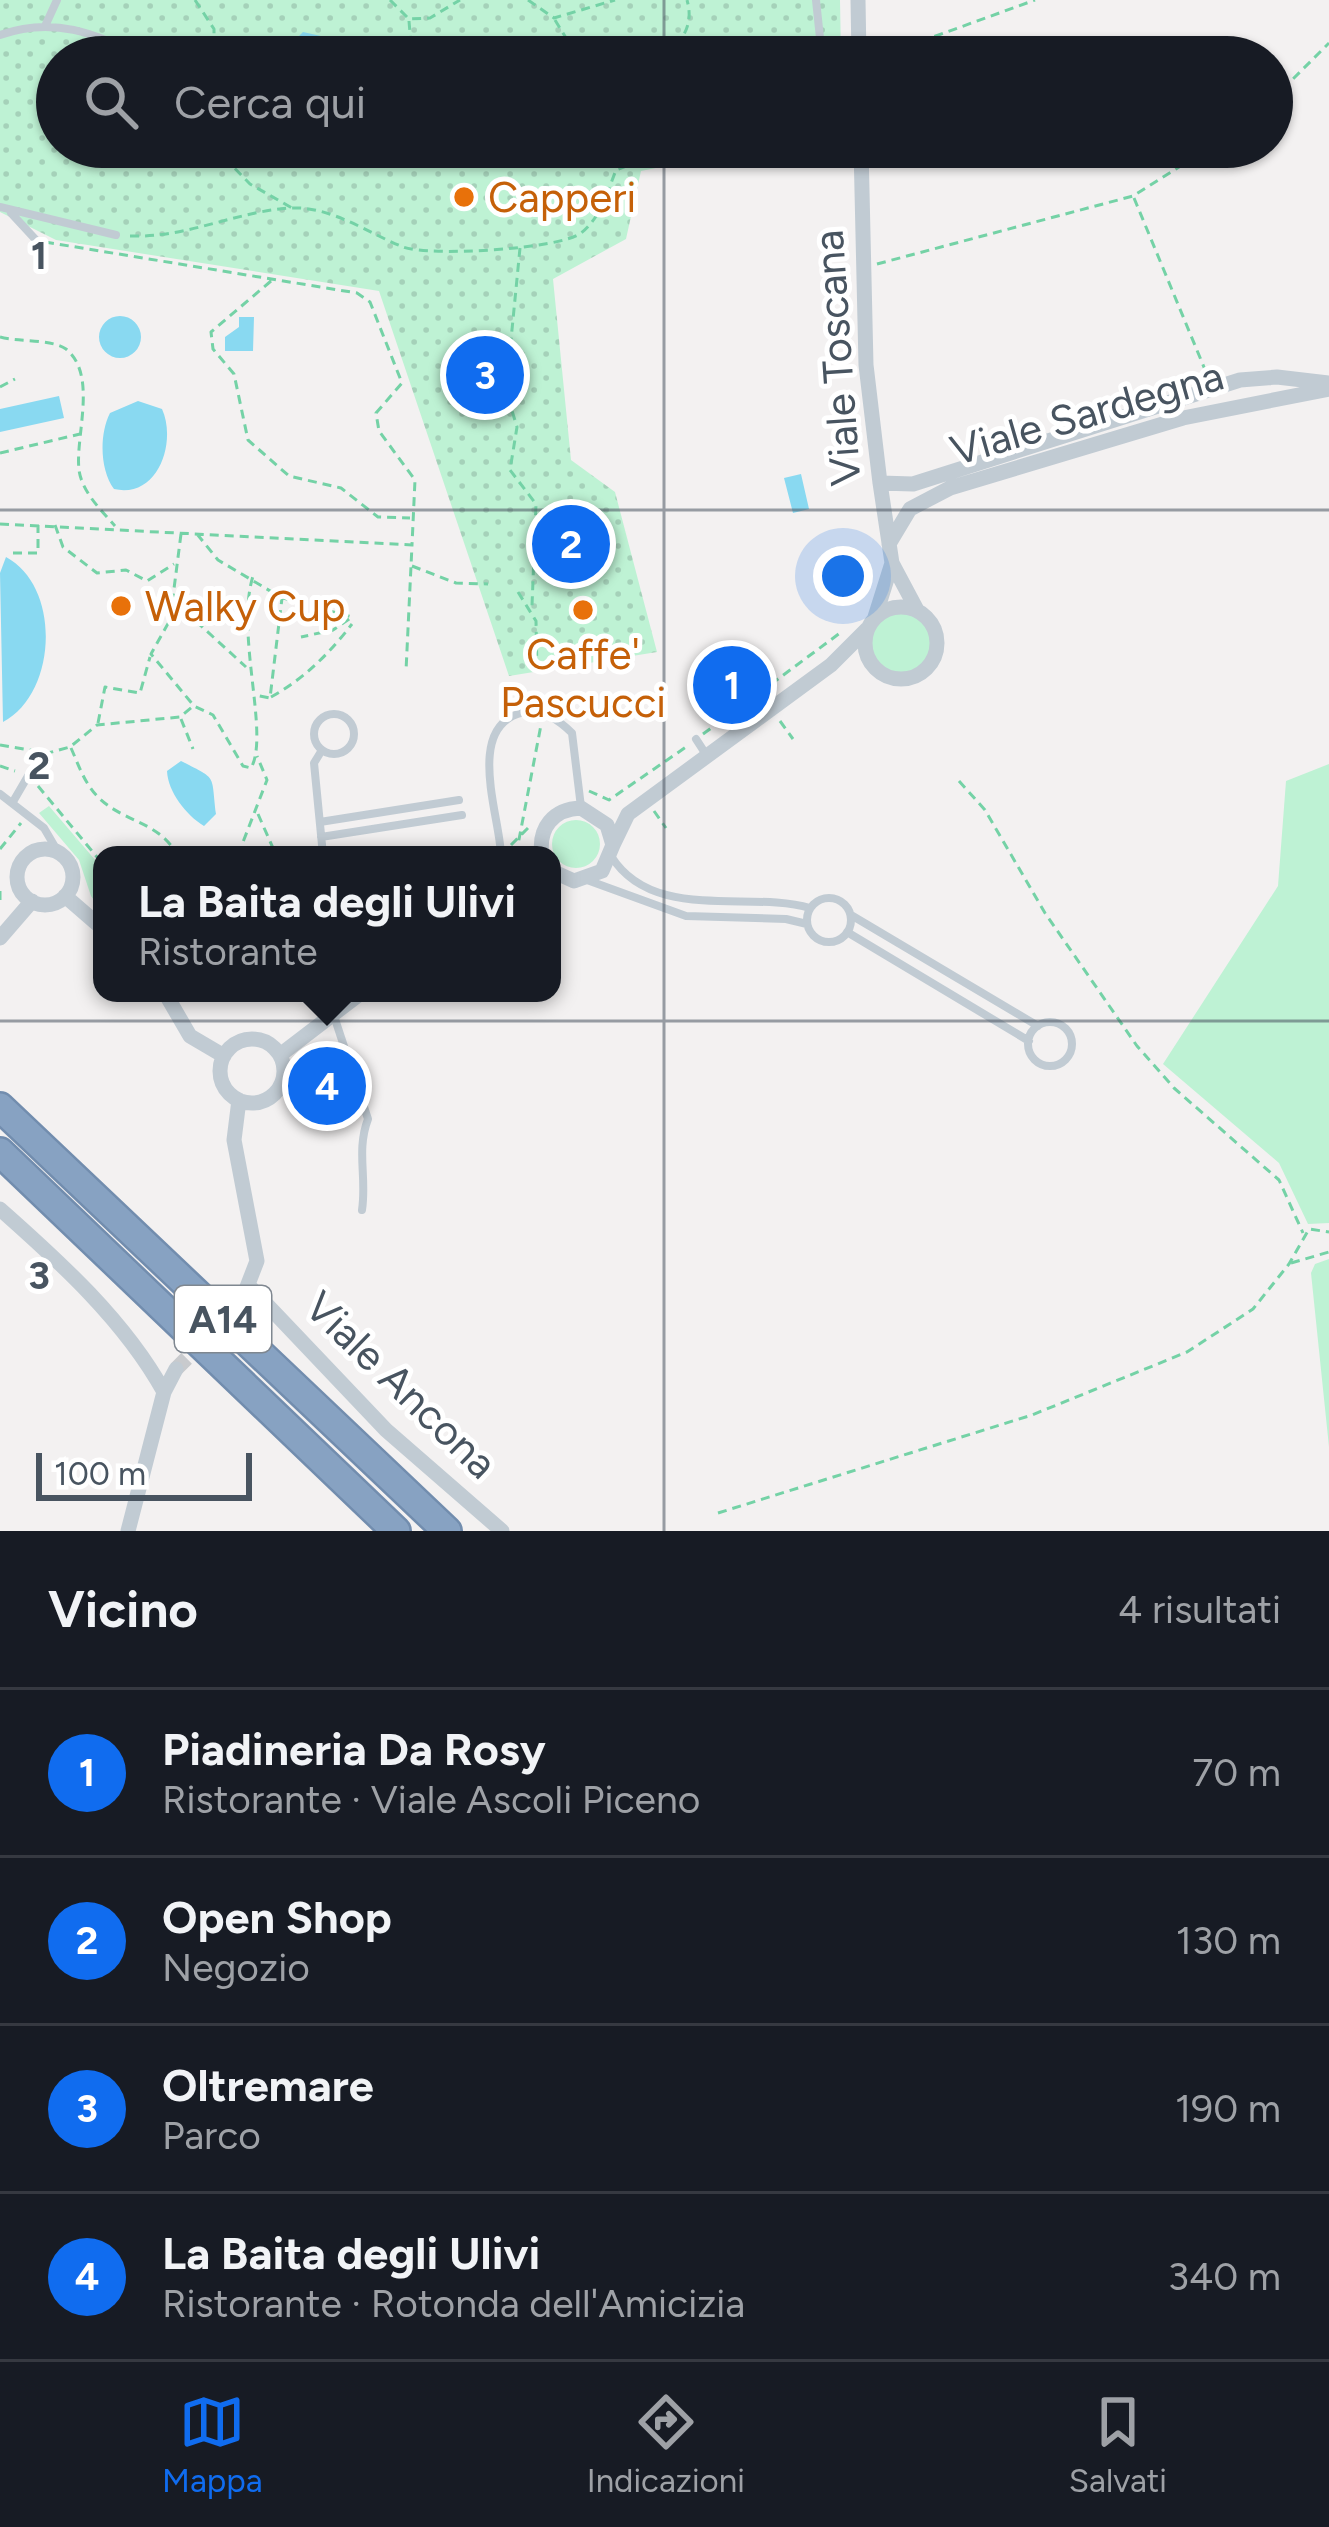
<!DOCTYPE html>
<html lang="it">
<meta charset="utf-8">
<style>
body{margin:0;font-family:Figtree,sans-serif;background:#20242c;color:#f1f3f6}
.scale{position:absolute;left:36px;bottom:30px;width:216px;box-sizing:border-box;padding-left:12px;border:6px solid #485460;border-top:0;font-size:33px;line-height:42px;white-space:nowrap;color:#485460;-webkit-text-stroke:9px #fff;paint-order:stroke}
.you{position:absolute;left:843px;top:576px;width:42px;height:42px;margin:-30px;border:9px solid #fff;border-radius:50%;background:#1a73e8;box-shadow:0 0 0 18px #1a73e833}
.badge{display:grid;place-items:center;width:78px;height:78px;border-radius:50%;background:#106cef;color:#fff;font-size:39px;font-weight:700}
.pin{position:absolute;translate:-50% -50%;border:6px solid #fff;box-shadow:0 3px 12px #0006}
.popup{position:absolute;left:93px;top:846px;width:468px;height:156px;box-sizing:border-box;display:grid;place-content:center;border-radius:24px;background:#171b24;filter:drop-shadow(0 3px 9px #0005);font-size:39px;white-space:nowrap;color:#9ea1a6}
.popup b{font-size:45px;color:#f1f3f6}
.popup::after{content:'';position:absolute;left:50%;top:100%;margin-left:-24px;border:24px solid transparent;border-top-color:#171b24}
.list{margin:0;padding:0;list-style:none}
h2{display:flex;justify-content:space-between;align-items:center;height:156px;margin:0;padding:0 48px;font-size:51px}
h2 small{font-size:39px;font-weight:400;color:#9ea1a6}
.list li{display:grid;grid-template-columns:78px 1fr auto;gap:36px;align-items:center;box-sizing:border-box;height:168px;padding:0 48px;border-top:3px solid #363941}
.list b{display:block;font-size:45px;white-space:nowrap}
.list p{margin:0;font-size:39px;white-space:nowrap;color:#9ea1a6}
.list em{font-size:39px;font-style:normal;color:#9ea1a6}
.icon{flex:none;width:66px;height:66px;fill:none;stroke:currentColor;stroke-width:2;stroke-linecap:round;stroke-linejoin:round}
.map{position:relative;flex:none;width:1329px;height:1531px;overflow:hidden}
.search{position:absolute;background:#171b24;box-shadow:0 3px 9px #0004;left:36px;right:36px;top:36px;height:132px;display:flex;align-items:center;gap:30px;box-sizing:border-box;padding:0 42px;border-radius:66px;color:#9ea1a6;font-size:45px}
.sheet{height:828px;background:#171b24}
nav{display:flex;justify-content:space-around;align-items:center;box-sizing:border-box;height:168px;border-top:3px solid #363941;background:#171b24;font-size:33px;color:#9ea1a6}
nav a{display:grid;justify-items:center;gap:6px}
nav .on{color:#106cef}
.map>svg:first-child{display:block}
.grass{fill:#bef2d4}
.park{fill:url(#park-dots)}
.water{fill:#89d9f1}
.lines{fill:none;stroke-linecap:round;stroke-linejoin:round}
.minor-tunnel{stroke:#c8cacd;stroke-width:15;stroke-dasharray:15 8;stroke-linecap:butt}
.motorway-casing{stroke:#728dae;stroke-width:32}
.path{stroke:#74d2a6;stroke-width:3;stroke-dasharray:9 6;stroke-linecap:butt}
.service{stroke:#c1cbd3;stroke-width:8}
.minor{stroke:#c1cbd3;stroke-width:15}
.motorway{stroke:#87a2c2;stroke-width:27}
.grid{fill:none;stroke:#485460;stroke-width:3;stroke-opacity:0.55}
.food-dot{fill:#e8710a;stroke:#fff;stroke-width:4.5}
.labels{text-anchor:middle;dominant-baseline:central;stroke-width:10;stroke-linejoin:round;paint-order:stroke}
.shield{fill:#fff;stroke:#7f8790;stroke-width:3}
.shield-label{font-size:39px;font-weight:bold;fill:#485460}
.food-label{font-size:42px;fill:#c56008;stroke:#fff;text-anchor:start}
.street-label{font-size:42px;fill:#485460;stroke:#fff}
.grid-label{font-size:39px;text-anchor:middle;font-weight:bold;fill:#485460;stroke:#fff;stroke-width:10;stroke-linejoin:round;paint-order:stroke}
</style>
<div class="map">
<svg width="1329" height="1531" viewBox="0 0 1329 1531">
<defs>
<pattern id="park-dots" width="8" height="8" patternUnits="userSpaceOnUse" patternTransform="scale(3)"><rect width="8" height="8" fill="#bef2d4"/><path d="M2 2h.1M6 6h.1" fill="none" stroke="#a5d1b9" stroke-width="1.8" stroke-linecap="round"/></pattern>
</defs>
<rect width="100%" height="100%" fill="#f3f1f1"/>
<path class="grass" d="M870 643a31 31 0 1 1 62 0a31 31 0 1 1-62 0Z
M1329 764V1223L1308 1224 1279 1163 1163 1064 1278 886 1286 781Z
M49 806 102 868V911L91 896 79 860 39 813Z
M552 844a24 24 0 1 1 48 0a24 24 0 1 1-48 0Z
M1329 1259V1447L1311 1273 1315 1264Z"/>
<path class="park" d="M0 0H840L841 57H57V147H760L641 171 626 239 553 279 571 460 615 492 657 652 509 676 379 291 56 240 0 212Z"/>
<path class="water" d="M303 32 343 41 344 55 305 56 298 37Z
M99 337a21 21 0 1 1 42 0a21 21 0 1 1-42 0Z
M239 317H254L253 351H225V337L239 327Z
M59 396 64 418 0 432V409Z
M138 401 162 409C177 442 158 499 114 489 100 470 99 435 110 413Z
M801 474 809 509 793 513 784 478Z
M6 557C62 587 57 694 3 722L0 573Z
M181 761C218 780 211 773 216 814L204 826C186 815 168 792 167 771Z"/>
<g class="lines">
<path class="minor-tunnel" d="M176 1369 229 1316"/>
<g class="motorway-casing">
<path id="motorway" d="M0 1107 447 1531
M0 1152 396 1531"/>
</g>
<path class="path" d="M195 0 214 29V57
M390 0 409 19 430 18 460 0
M528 0 554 18 615 0
M555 20 571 46 587 57
M409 21 412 57
M666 57C683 39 694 25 687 0
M878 57 1035 0
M1272 100 1329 43
M214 147 250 184 292 208
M1134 198 1206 372
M130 236C188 238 237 211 291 208 331 206 368 233 403 247 429 257 561 249 581 233 601 217 607 193 616 170L640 161
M45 242 357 293 370 302 402 383 376 413 379 431 415 480 412 545
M520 248 506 391 517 427 510 470 536 504 532 606
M877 264 1133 196 1211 147
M271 281 211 332 213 349 234 374 248 440 289 476 341 488 378 517 410 518
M0 337C18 342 52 339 66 349 98 375 75 436 79 470 82 492 101 510 115 526
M0 387 15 379
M0 453 80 434
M0 524 412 545 406 671
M55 525 63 547 97 573 126 570 147 581 174 564
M181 534 170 620 151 654 194 706 213 715 243 766 251 768C270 735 235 634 253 576
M197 534 218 560 282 598 270 698 255 695
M13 553H38V525
M412 566 456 583 488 584
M518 592 536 621 537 673
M283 598 352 617 333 630 301 637
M174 601 246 667
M271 697C306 678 332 650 352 624
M747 702 840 633
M181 719 193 749
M780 721 793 739
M98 723 105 687 140 693 150 657
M703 734 729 715
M0 745 48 753 70 747 97 725 180 717 192 707
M71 748C79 766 85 785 100 799 126 823 160 822 177 855
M0 766 15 771
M959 781 985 810 1045 913 1137 1046 1174 1088 1279 1180 1303 1233
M38 786 102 863
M589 791 609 800 686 747
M654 811 666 828
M258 814 276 855
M511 845 529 827
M0 849 21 823
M238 855 267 780 257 756
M516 855 541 725
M0 891V905
M1291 1263 1329 1252
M718 1513 1032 1415 1187 1352 1253 1309 1289 1264 1309 1229 1329 1232"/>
<path class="service" d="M816 0 822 57
M46 24 57 0
M0 35C53 16 95 33 143 57
M649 157 695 147
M0 207 116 235
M11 213 36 240
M738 709 748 726
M314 734a20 20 0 1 1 40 0a20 20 0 1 1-40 0Z
M696 739 707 756
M322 750 314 763 323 855
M0 794 44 828 58 852
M14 800 28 776
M320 822 459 800
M321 837 462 815
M501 855C500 817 465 728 521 713 540 707 559 720 572 733L581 807
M611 856C653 923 749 890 810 908
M587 880 686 916 786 919 807 924
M807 920a22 22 0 1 1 44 0a22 22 0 1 1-44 0Z
M851 915 1038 1026
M847 932 1029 1041
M332 993 334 1016 368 1119C356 1151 367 1177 362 1210
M1028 1044a22 22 0 1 1 44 0a22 22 0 1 1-44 0Z"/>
<path class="minor" d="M858 0 859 57
M861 147 866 365 880 483 892 563 917 610
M880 483 913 484 1240 380 1277 377 1329 383
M889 544 910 509 950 488 1183 418 1329 389
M865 643a36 36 0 1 1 72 0a36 36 0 1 1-72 0Z
M875 617 892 563
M613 845 628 814 831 665 867 629
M17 877a28 28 0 1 1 56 0a28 28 0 1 1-56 0Z
M542 855C538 828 553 809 581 808L607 825 613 845 602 871 574 881 552 871
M65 896 102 928
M0 938 32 901
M165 993 190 1036 224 1056
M220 1071a32 32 0 1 1 64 0a32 32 0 1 1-64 0Z
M280 1055 361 993
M239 1100 234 1140 257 1261 240 1305
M0 1209C60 1262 125 1321 164 1392
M251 1288 386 1430 502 1531
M128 1531 164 1392 176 1369"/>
<use href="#motorway" class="motorway"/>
</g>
<path class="grid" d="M664 0V57M664 147V1531M0 510H1329M0 1021H1329"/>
<g class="food-dot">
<circle cx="464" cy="197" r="12"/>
<circle cx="121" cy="606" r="12"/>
<circle cx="583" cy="610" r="12"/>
</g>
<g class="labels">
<rect class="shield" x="175" y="1286" width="96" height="66" rx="9"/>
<g class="shield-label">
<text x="223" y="1319">A14</text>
</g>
<g class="food-label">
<text x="488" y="197">Capperi</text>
<text x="145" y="606">Walky Cup</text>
<text x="583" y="654" text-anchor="middle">Caffe'<tspan x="583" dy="48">Pascucci</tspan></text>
</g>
<g class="street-label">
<text transform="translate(837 358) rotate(-94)">Viale Toscana</text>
<text transform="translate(1087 413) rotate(-16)">Viale Sardegna</text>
<text transform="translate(401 1385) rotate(44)">Viale Ancona</text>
</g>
</g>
<g class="grid-label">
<text x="39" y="269">1</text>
<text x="39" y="779">2</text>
<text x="39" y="1289">3</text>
</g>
</svg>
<div class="scale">100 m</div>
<div class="you"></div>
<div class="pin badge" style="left:732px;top:685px">1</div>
<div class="pin badge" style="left:571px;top:544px">2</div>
<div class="pin badge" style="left:485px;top:375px">3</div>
<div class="pin badge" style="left:327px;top:1086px">4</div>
<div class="popup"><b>La Baita degli Ulivi</b>Ristorante</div>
<div class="search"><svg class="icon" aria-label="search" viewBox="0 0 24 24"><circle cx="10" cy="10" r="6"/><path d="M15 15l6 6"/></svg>Cerca qui</div>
</div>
<section class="sheet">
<h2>Vicino<small>4 risultati</small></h2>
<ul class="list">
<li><span class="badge">1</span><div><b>Piadineria Da Rosy</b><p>Ristorante · Viale Ascoli Piceno</p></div><em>70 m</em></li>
<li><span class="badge">2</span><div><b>Open Shop</b><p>Negozio</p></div><em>130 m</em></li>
<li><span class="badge">3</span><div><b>Oltremare</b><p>Parco</p></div><em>190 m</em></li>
<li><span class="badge">4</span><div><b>La Baita degli Ulivi</b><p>Ristorante · Rotonda dell'Amicizia</p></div><em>340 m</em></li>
</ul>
</section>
<nav>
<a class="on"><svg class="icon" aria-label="map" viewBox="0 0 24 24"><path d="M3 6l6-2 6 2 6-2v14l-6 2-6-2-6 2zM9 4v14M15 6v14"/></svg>Mappa</a>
<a><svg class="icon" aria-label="directions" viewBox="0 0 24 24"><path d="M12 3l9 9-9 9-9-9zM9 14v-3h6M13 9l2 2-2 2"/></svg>Indicazioni</a>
<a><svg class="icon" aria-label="saved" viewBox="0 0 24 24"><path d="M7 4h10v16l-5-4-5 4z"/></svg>Salvati</a>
</nav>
